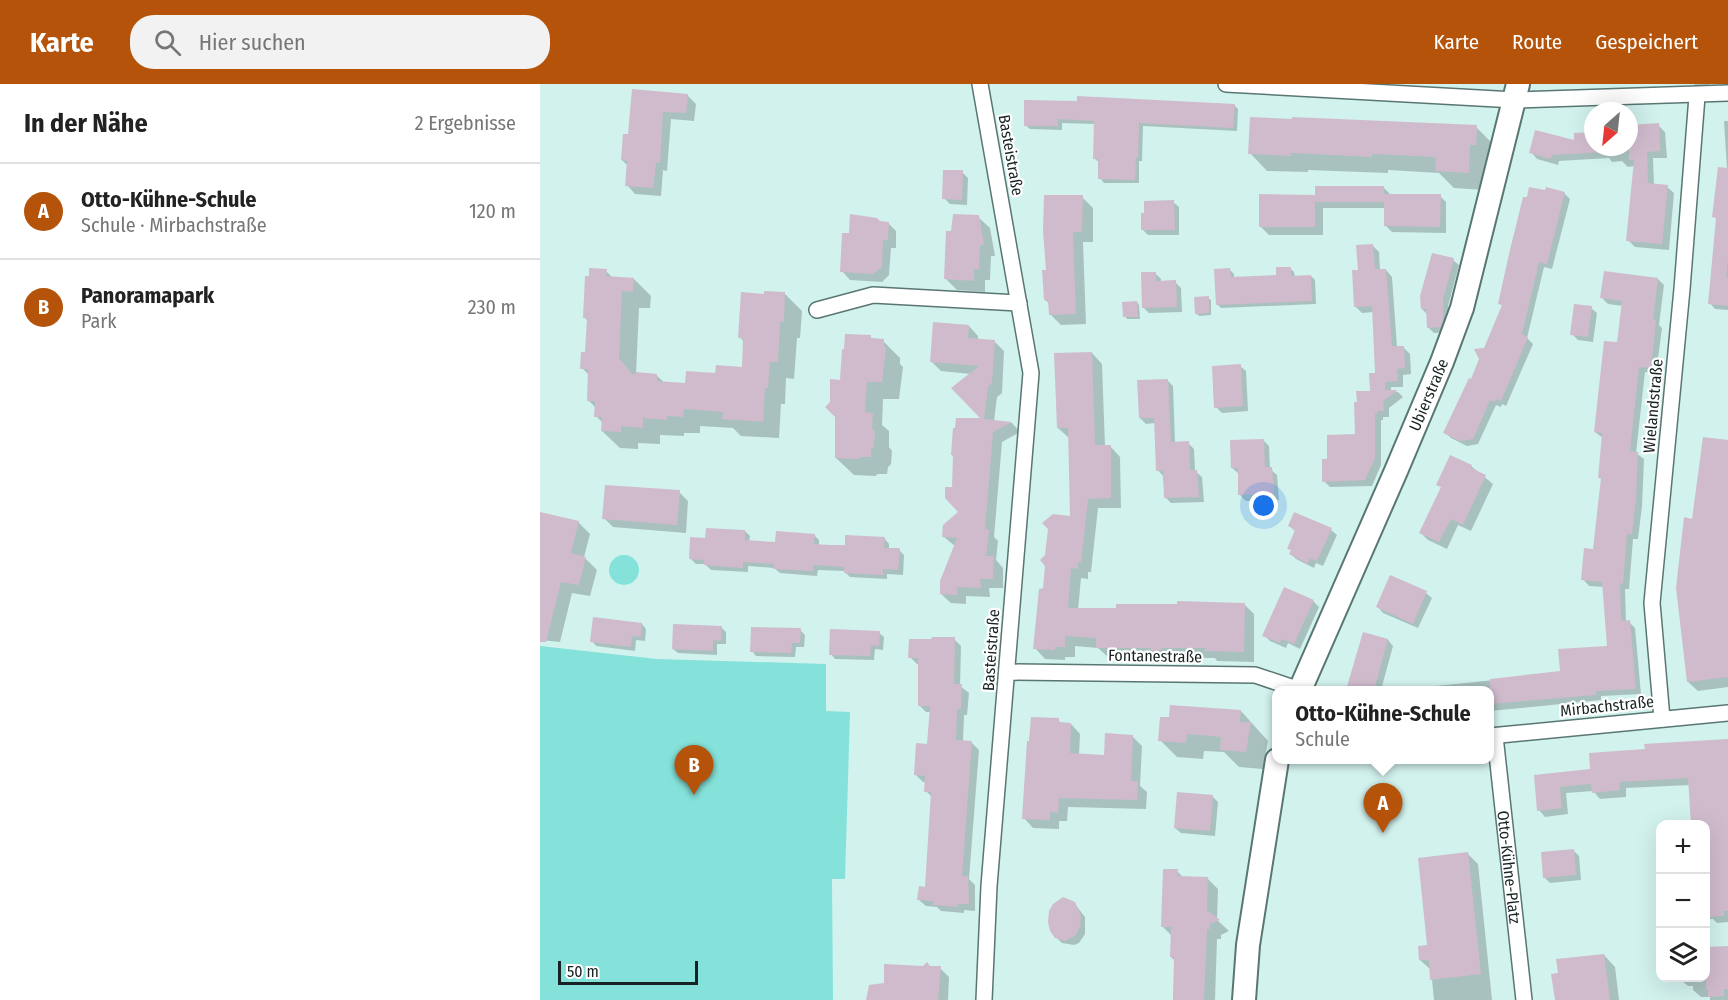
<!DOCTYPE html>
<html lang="de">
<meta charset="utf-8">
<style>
body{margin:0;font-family:"Fira Sans Condensed",sans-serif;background:#f2f2f2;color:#222}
.controls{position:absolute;right:18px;bottom:18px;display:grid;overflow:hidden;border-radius:12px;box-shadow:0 6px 24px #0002}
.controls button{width:54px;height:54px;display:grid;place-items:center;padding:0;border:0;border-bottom:2px solid #e0e0e0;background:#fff;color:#222;font:30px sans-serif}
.compass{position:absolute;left:1044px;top:18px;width:54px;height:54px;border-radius:50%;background:#fff;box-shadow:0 6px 24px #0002;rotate:207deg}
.scale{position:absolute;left:18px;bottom:15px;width:140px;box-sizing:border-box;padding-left:6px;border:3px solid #172322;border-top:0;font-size:16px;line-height:21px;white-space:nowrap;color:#172322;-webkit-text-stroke:4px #fff;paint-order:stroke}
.you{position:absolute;left:724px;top:422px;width:21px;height:21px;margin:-15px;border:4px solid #fff;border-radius:50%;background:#1a73e8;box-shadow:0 0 0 9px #1a73e833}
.badge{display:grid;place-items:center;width:39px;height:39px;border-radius:50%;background:#b45309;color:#fff;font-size:20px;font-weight:700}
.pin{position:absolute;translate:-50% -50px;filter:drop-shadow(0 2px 3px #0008)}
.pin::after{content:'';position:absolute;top:32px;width:21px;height:18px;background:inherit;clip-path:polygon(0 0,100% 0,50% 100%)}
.popup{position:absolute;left:732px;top:602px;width:222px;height:78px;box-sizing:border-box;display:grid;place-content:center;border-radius:12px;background:#fff;filter:drop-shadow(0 2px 4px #0005);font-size:20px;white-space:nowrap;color:#767676}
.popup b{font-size:22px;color:#222}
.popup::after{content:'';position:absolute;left:50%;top:100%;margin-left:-12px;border:12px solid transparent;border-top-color:#fff}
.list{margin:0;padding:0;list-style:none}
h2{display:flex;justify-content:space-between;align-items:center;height:78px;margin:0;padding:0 24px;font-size:26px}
h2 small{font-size:20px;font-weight:400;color:#767676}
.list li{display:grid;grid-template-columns:39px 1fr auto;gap:18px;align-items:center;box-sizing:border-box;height:96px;padding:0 24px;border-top:2px solid #e0e0e0}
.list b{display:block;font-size:22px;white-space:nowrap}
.list p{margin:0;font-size:20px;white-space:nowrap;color:#767676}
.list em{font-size:20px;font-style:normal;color:#767676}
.icon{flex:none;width:33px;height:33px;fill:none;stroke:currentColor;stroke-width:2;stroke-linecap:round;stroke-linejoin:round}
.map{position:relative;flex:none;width:1188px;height:916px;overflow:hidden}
header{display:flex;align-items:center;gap:36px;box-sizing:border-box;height:84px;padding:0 30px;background:#b45309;color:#fff}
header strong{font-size:28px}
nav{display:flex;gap:33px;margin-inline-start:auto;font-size:21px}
.search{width:420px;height:54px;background:#f2f2f2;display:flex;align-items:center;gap:15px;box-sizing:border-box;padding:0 21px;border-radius:24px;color:#767676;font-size:22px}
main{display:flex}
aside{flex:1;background:#fff}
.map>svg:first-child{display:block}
.green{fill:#85e2da}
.shadow{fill:#0003}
.building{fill:#d0bbcc}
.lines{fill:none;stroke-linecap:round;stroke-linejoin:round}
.minor-casing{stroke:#597673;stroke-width:18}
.secondary-casing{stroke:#597673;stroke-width:26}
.minor{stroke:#fff;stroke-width:15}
.secondary{stroke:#fff;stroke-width:22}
.labels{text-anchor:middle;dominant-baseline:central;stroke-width:4.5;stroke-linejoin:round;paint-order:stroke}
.street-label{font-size:16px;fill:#172322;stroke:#fff}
</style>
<header>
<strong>Karte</strong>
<div class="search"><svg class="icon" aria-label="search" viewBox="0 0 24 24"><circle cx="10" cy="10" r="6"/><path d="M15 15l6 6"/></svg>Hier suchen</div>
<nav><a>Karte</a><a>Route</a><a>Gespeichert</a></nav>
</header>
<main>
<aside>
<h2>In der Nähe<small>2 Ergebnisse</small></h2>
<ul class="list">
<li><span class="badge">A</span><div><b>Otto-Kühne-Schule</b><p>Schule · Mirbachstraße</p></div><em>120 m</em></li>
<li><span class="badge">B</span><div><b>Panoramapark</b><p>Park</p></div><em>230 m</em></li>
</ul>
</aside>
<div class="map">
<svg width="1188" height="916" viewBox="0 0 1188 916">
<rect width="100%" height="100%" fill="#d2f2ee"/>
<path class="green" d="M69 486a15 15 0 1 1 30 0a15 15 0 1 1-30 0Z
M0 562 117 575 286 580V627L310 628 305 795H292L293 916H0Z"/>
<path class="shadow" d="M1154 0H1169V5H1159Z
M93 7 147 11 156 20 154 37 131 35 127 87 123 86 121 112 95 110 87 101 88 82 82 76 90 52Z
M538 19 694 21 698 25 697 47 603 42 602 77H599V99H564L560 94V79L555 75V40L522 39V46L490 45 485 41Z
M1184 37H1188V226L1175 225 1170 219 1177 136 1174 132 1187 85Z
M1118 41 1125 48 1127 74H1113L1114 101 1127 103 1134 109 1129 166 1095 163 1088 156 1095 82 1088 83 1082 77 1072 78 1069 74 1019 77 1018 81 997 75 991 68 1036 58 1046 50V47H1053V63H1089V42Z
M936 43 953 60V77H947L945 106 914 104 899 89 848 86V89L768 86V88L727 87 710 69Z
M422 88 428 94 427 121 410 120 404 114Z
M844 104 850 110 900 112 906 118V149L852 148 846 142V124H783V151H729L721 143 774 112Z
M1024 109 1030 115 1012 185 1004 183 987 254 993 260 966 322 962 320 961 323 956 321 938 360 927 362 911 354 905 348 932 297 963 222 960 219Z
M542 113 553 124V158H543L546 240 521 241 510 230V220L505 216 508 187Z
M633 118 639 123V151H608L603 146Z
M438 133 450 144 455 172H451L450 196H445V208L417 206 405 194 413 148Z
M340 139H348L356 147V164H351L349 191 342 198 310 196 302 187 311 150Z
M833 162 839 168 840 186H846L852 193 857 263H863L870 270 871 290 863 291V303H851V308H858L863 313 849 324V333H843V336H841V381L832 402 790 403 784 397 788 376 816 352 837 290 834 228 822 229 816 223 819 187Z
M913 176 919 181 908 222 909 242 906 248 894 249 888 243V231L882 225Z
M750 184 754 188 755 193 771 192 775 196 776 220 681 224 677 220 690 186 694 190V195L738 193Z
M66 187 73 194 94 195 111 212 110 224H99L96 290 116 291 125 299 146 301 203 284 204 258 200 253 245 210 262 227 260 254H257L254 295 246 294 245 320H241L239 354 201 352 193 344 160 342V349H144V352L120 351V360L98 359V365L80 364 62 347 63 339 56 332V324L48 316 50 292 42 284 46 269 48 237 44 233Z
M615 189 621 195V198H635L641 204 642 228 609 229 603 223Z
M1118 195 1124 201 1119 241 1122 244 1116 290 1105 288 1096 369 1104 375 1102 422 1098 455H1093L1089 505H1085L1086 538H1089L1095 544 1101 610 1061 612V616L950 627V606H857L1021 589 1069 563 1064 503 1049 502 1043 495 1054 467 1063 396 1060 394 1063 354 1055 348 1078 260 1083 222 1068 220 1062 214Z
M668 214 671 216V231L659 232 656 229Z
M597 218 599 221 600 235H587L585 232Z
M1051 224 1057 229 1053 258 1038 256 1032 250Z
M429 242 438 252V257L455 258 464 267 462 309 457 313 454 337 472 339 480 348 462 358 454 453 458 457 456 476 463 484V504H449L450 513 426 512V520L411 519 401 510 416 463 404 453 420 429 414 405V373L412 371 443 336 431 290 401 287 391 277Z
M330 253 333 256 343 257 360 274V280L363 283 359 315H343L342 341 349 347V363L352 367 351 380 348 383 347 390H337L336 392 314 391 296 374 297 333 291 319 301 297Z
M552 269 562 280 565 362H570L580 373 581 424H558L551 488H548V495L541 494 538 526 704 520 714 530V578L677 577 675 574H633L626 579 620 574 568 573 558 564 535 562V573H525V576L505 575 495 564 505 505 532 433 529 354 518 344Z
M700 282 706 287 708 327 682 329 676 323Z
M628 297 633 302 635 359H648L654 365 655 387 662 393 664 418 631 419 625 413 623 392 618 386 615 339 606 340 600 334Z
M723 356 729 362 730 385 737 391 739 416 706 417 700 411 698 389 692 384Z
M1188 358V603L1158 607 1148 598 1153 436Z
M931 382 953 400 931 447 918 441 907 465 888 456 881 449 902 404 898 401Z
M139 408 148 417 146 449 73 443 64 434Z
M755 430 791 446 797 451 783 482 776 479 774 484 756 475 751 470 752 467 749 464 756 448 750 442Z
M0 437 38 438 50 450 44 473 57 486 50 512 32 509 20 558 0 556Z
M205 447 210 452 209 458 236 460 274 451 279 456V461L306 463 344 454 349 460V465L359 466 364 471 363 491 347 490V495L310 493 304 487 278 486 277 492 240 489 234 484 208 482V488L171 486 165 480H156L151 475 167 456Z
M886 509 892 514 878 544 843 529 838 523Z
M773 517 779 523 760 565 748 559 746 564 730 557 724 551Z
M102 540 106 545 105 557 96 556 95 567 56 562 52 557Z
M181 543 186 548V560H177V571L138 569 133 565Z
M260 546 265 551 264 563H256L255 573 216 572 212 567Z
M339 549 344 553 343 566 335 565 334 576 295 575 291 570Z
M824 550 848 556 853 562 841 606H808Z
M414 555 421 562 420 602 429 609 427 631H424L423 658 432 659 439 666 429 795 435 801V827L424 826V829L401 827 397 823 386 822 379 816 386 804 392 713 386 707V698H383L376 691 389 661 391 628H386L379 621V580H377L370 573Z
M701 627 728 657 723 685 699 683 684 668 664 667 663 675 637 673 620 656Z
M518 636 522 640H531L540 650 539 671 566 673 592 652 602 662 600 702 607 708 606 725 528 723 527 737H519V745L493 744 484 734Z
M1188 657V838L1177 839 1173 835H1166V740L1150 701 1086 704V713L1060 715 1053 707 1026 709 1028 730 1005 733 999 726 995 692 1052 686Z
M672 712 678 718 675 752 641 749 635 744Z
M1033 766 1039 772 1041 796 1010 799 1004 793Z
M928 770 938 780 952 916H894L891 886 880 876 888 862Z
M637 787 643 793 667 794 678 805 677 836 689 847 681 851V855H677L675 916H633L635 877 631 873 632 852 622 842Z
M535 820 545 833V850L539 859 534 861 522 859 516 853Z
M1188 864V916H1170V913H1161L1153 906V902H1148L1140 895 1166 894V865Z
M1064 871 1075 883 1079 916H1016Z
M390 883 400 884 409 893 408 916H329L345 900Z"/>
<path class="building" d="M92 5 148 10 146 29 123 28 120 79H116L113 104 85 102 87 77 81 76 83 50H88Z
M537 12 695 20 693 44 599 39 598 74H596L595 96 558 95V75H553L554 37 518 35V42H484V16L537 17Z
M710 33 752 35V33L937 41 936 61H930L929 89 895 87 896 73 832 70V73L751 69V72L708 70Z
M1119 39 1120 67 1107 68 1108 99 1128 101 1122 160 1086 157 1094 76H1089V41Z
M995 46 1034 56V49L1053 48V63L1067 64 1066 68 1012 71 1011 75 989 69Z
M1178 83 1188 84V176L1186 193H1188V222L1168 220 1176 134 1172 133Z
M403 86H423L422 116 402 115Z
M775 102H844V110H901L900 143 844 142V118H775Z
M989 103 1005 106 1006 103 1025 108 1007 180 999 178 982 250 988 253 961 317 956 315 955 318 950 316 933 355 920 357 903 349 929 294 931 295 939 275 934 265 944 264 962 221 958 220 969 170 983 113H987Z
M719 110 775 111V143H719Z
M504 111H543L542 148H533L536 230 509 231 508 216H504L502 186H506L503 147Z
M634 116 635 146H601V129H604V117Z
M310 130 337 134 340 137 349 138 348 156H343L342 183 333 190 300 188 302 149H309Z
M413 130 439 131 444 161H440L439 185H434V197L404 195 406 147H411Z
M833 160 835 185H846L852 262H864L865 284 857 285 858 297 845 298V306H858L843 317 844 327H837V330H835V374L825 396 782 398V375H787V351L815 350 814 318H817L816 307H830L829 289H835L832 222 814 223 812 186H818L816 161Z
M892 169 914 174 903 216V235L901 243 887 244 886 225H881L880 212Z
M736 183H751V192L771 191 772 217 676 221 674 185 690 184 691 193 736 191Z
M49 184 67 185 66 192 94 194 93 208 82 207 79 274 93 291 96 288 117 290V297L145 299 146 287 175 289 176 281 202 283 203 254H198L201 208 224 210V207L245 208 244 238H240L238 278H230L228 304H225L223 338 182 335 183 328 144 325 143 333 127 332V336L103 334V344L81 342V348L61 347 62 333H54L55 317H47L48 285H40L41 268H45L47 234H43L45 192H49Z
M1064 187 1118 194 1113 236H1116L1111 284 1099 283 1090 367 1098 368 1096 415 1092 450H1087L1083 500 1080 499 1081 537 1090 536 1096 605 1056 607V611L950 620V595L1020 587 1018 565 1067 562 1062 498 1041 496 1044 464 1053 465 1061 394H1058L1062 349 1054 348 1064 257 1077 258 1082 217 1060 214Z
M601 188H616V197L636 196 637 223 602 224Z
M669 212V229L655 230 654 213Z
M597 217 598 233H583L582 218Z
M1034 220 1052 222 1048 253 1030 251Z
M393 238 429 241 428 254 455 256 452 299 448 303 444 335 472 338 453 348 445 445 449 446 446 472H454L453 495H440L441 504 417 503V511L400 510V497L417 454 402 453 403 441 418 428 405 414V403H412L413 371H411L413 344H415L416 334H440L411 304 439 282 390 278Z
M305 250 331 251V254L344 255V262L346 265 342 298H327L325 328 333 329 332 344 335 348 334 363 331 365V373H320L319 375 295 374V333L285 323 290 318V295L300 296 302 265H304Z
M552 268 555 361H571V414L548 415 541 479 538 478V485L531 484 528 524H576V520H637V517L705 519 704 568 665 567V564H623L614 570 610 564H556V554L525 552V563H515V566L493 565 499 505 503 504 505 482 500 476 505 471 508 445 502 439 513 430 530 432 528 344H517L514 269Z
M701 280 703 322 674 324 672 282Z
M628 295 631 358 649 357 650 386H657L659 413 624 414 623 386 616 387 614 334H599L597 296Z
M1163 353 1188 356V593L1147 598 1136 504 1144 433 1152 435Z
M724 355 725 383H732L734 410 698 411V384H691L690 356Z
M910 371 932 381 931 384 946 391 923 441 911 435 899 458 879 449 901 403 896 401Z
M65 401 140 406 137 441 62 435Z
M0 428 39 437 31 469 46 473 39 501 21 498 6 558H0Z
M754 428 792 444 777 477 770 474 768 480 749 470 751 466 747 465 755 446 748 442Z
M166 444 205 446V456L235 458 236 447 275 450 274 460 290 461H305V451L345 453 344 464H360L358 486 343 485V491L304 489V483L273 481V487L233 485 234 480 203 478V484L164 481V476L149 475 150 453 165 454Z
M850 491 887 507 873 540 836 523Z
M744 503 774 516 754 560 742 555 740 559 722 552Z
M53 533 102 539 101 553 92 552 91 563 50 558Z
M133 540 182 542 181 557 173 556V567L132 565Z
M211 543 261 544 260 559H252L251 569 210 568Z
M290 545 340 547 339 562 331 561 330 572 289 571Z
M823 548 848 555 834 606H806Z
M392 553H415L414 600H422L421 625H417L416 656 432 657 422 792H428L429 820H418V823L393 821V817L377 816 379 802 385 803 391 708H384L385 692 374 691 376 659 387 660 390 622H378V574H368L369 555H391Z
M630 621 701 626 700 638H711L706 668 680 666 681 653 647 650 646 659 618 657 620 633H629Z
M491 633 519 634V638L531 639 530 669 564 671 565 649 593 651 591 697H598L597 716 519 714 518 729 510 728V736L482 735 487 657H489Z
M1188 655V827H1184V832L1169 833V828H1166V741H1151L1148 694 1079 698 1080 706 1052 709 1051 700 1020 703 1022 724 997 727 994 691 1050 685 1049 669 1105 665 1104 660Z
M637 708 673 711 670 747 634 744Z
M1034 765 1036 791 1003 794 1001 768Z
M928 768 941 890 890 896 889 876H879L878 862 887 861 878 774Z
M623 785H638L637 792 668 793 667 826 680 836 670 840V845H667L664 916H633L634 873H630L631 843H621Z
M523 813 535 818 541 832 540 842 536 851 525 857 515 854 510 847 508 838 509 827 513 820Z
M1188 862V905H1184V912L1168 913V906H1166V863Z
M1064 870 1070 916H1015L1011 890 1018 889 1016 875Z
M387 878 390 882H401L398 916H326L329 901 344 899V880L383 882Z"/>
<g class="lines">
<g class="minor-casing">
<g id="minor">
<path d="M440 0 491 289 449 802 444 916"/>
<path d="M686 0 975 16 1188 9"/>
<path d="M277 226 333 211 479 219"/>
<path d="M467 588 715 591 760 606"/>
<path d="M1122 635 1112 519 1142 205 1157 12"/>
<path d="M950 652 1188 629"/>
<path id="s1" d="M955 652 984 916"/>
</g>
</g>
<g class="secondary-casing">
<g id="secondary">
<path id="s2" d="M760 606 856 387 902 278 922 224 978 0"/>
<path d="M704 916 708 861 737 676"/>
</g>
</g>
<use href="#minor" class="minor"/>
<use href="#secondary" class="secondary"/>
</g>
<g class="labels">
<g class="street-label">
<text transform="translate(471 71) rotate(80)">Basteistraße</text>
<text stroke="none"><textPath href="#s2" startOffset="322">Ubierstraße</textPath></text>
<text transform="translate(1113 322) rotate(-85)">Wielandstraße</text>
<text transform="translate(451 566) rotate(-86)">Basteistraße</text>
<text transform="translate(615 572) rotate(1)">Fontanestraße</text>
<text transform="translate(1067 622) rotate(-6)">Mirbachstraße</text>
<text stroke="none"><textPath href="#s1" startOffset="132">Otto-Kühne-Platz</textPath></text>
</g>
</g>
</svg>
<div class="controls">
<button>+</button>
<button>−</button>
<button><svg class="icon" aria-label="layers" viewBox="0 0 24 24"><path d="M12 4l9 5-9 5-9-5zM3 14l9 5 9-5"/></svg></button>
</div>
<svg class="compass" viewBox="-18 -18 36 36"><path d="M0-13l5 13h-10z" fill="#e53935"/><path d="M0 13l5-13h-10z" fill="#767676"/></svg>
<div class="scale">50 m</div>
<div class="you"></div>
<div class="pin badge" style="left:843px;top:749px">A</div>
<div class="popup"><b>Otto-Kühne-Schule</b>Schule</div>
<div class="pin badge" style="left:154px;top:711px">B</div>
</div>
</main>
